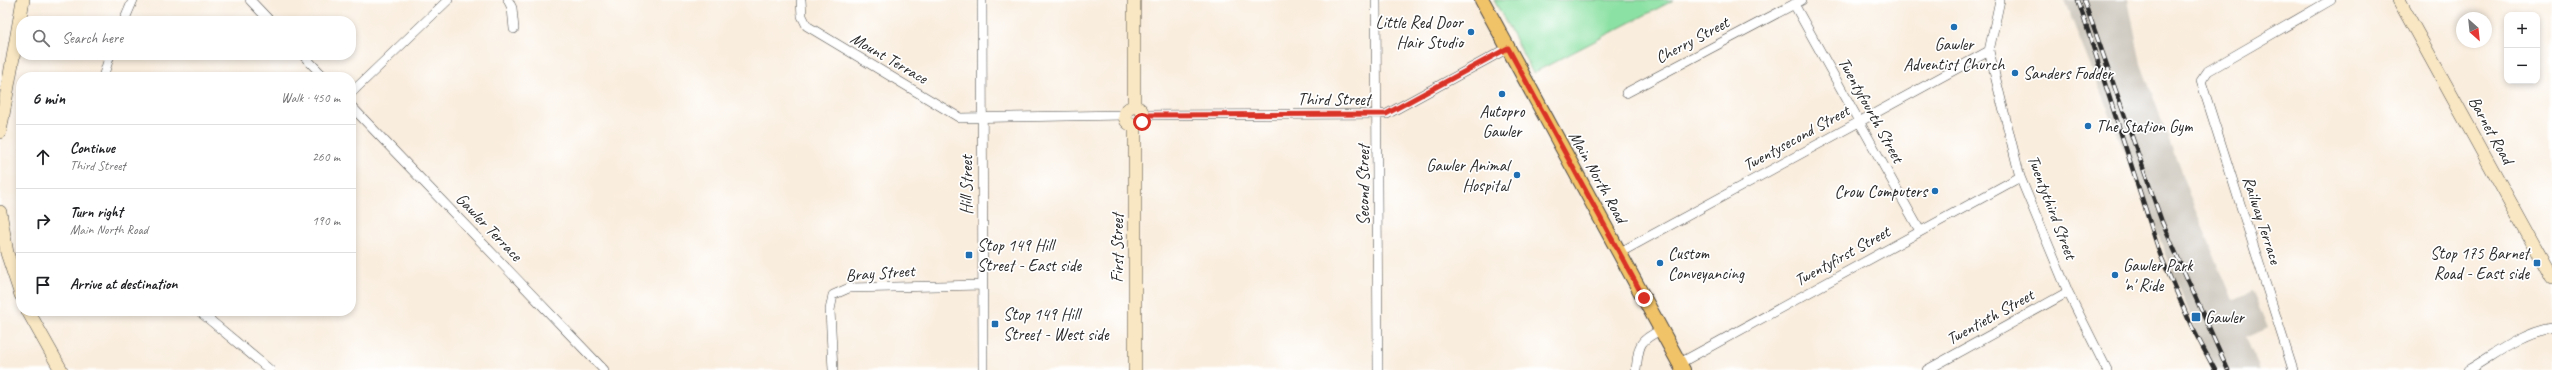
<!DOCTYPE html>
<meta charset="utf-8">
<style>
body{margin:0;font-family:Caveat,sans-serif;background:#f6f6f6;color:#202124}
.controls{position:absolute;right:12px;top:12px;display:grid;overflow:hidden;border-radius:8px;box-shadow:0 2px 6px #0003}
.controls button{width:36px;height:36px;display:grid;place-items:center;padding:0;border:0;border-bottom:1px solid #e0e0e0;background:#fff;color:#202124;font:20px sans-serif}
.compass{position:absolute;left:2456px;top:12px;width:36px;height:36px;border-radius:50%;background:#fff;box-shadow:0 2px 6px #0003;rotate:153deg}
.stop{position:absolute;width:12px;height:12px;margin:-9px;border:3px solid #d93025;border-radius:50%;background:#fff}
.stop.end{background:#d93025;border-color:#fff;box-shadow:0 1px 4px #0008}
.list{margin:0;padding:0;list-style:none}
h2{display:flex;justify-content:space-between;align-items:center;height:52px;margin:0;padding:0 16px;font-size:17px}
h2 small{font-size:13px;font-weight:400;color:#757577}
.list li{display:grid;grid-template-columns:26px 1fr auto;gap:12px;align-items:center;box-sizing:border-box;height:64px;padding:0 16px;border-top:1px solid #e0e0e0}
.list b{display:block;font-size:15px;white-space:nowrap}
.list p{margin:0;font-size:13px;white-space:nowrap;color:#757577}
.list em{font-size:13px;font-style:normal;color:#757577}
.icon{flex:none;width:22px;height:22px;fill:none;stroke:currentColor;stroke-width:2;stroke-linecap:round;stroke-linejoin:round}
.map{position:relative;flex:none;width:2552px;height:370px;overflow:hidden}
.search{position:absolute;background:#fff;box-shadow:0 2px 6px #0003;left:16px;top:16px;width:340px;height:44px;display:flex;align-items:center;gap:10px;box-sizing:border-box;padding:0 14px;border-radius:16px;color:#757577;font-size:15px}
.panel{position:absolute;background:#fff;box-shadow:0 2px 6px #0003;left:16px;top:72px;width:340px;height:244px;border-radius:16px}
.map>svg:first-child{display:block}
.industrial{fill:#c9c3b8}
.green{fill:#8be1a3;stroke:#5b8667}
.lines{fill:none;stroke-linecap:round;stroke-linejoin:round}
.street-casing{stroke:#4a4846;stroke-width:10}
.secondary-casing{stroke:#4a4846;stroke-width:14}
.primary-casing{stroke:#4a4846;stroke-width:16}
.street{stroke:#fff;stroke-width:9}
.secondary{stroke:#f9e7c3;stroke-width:13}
.primary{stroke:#f1c369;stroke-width:14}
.rail-casing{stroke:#2b2b2b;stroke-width:4.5}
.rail{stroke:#fff;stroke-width:3;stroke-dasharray:9;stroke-linecap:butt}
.route{stroke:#d93025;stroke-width:5}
.poi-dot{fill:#1f6fb2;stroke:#fff;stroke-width:1.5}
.labels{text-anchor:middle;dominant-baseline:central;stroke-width:3.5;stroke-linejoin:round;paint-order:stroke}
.poi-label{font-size:17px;fill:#2b2b2b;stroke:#fff;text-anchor:start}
.street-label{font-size:17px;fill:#2b2b2b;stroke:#fff}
</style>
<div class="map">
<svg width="2552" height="370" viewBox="0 0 2552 370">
<rect width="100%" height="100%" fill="#fff"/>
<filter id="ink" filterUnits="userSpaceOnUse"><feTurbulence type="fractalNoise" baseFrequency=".025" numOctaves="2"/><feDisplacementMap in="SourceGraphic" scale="8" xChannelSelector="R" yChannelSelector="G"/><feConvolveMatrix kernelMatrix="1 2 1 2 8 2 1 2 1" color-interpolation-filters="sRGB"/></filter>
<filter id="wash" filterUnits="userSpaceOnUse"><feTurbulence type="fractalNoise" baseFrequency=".012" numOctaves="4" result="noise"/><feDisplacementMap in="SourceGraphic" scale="16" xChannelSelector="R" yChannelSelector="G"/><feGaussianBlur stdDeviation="0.9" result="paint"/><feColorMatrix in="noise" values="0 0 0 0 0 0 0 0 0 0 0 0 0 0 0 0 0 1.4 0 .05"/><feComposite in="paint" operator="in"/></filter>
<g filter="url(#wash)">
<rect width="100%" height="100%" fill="#f9eddd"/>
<path class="industrial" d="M2064 0H2128L2141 64 2189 194 2233 300 2252 291 2268 328 2246 338 2260 370H2212Z"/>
<path class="green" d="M1494 0H1674L1533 73Z"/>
</g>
<g filter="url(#ink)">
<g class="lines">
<g class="street-casing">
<path id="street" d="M250 0 270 21
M508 0 512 8 514 29
M801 0 802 16 807 26 960 118 1125 115
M982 0 983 370
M1376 0 1378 370
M2000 0 1989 51 2020 177 2068 292 2107 370
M1794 4 1920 231
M124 21 133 0
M303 55 324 77
M103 77 110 55
M351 93 448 0
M1626 93 1802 0
M351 106 604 370
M1144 115 1387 114 1508 48
M1619 253 1989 51
M199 311 270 370
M1680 363 2020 177
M833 370 830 310 833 295 849 288 982 285
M1636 370C1639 345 1638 341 1661 330
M1927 370 2068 292
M2293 370 2201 81 2208 71 2331 0
M2468 370C2494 355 2522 332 2552 328"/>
</g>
<g class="secondary-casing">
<path id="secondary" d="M2399 0 2552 278
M1125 116a9 9 0 1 1 18 0a9 9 0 1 1-18 0Z
M1134 107V0
M1135 126V370
M0 132 23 0
M0 212 7 253 21 295
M28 311 61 370"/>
</g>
<g class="primary-casing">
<path id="primary" d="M1482 0 1683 370"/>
</g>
<use href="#street" class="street"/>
<use href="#secondary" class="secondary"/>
<use href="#primary" class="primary"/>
<g class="rail-casing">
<path id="rail" d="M2078 0 2160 254 2191 325 2215 370
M2084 0 2162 222 2228 370"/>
</g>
<use href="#rail" class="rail"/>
</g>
</g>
<g class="lines" filter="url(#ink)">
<path class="route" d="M1142 122 1144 115 1386 114 1508 48 1644 298"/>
</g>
<g class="poi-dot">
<circle cx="1954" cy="27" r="4"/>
<circle cx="1471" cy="32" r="4"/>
<circle cx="2015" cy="73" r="4"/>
<circle cx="1502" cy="94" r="4"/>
<circle cx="2088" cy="126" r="4"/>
<circle cx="1517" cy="175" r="4"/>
<circle cx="1935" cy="191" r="4"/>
<rect x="965" y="251" width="8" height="8" rx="2"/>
<circle cx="1660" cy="263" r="4"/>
<rect x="2533" y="259" width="8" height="8" rx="2"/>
<circle cx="2115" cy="275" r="4"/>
<rect x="2191" y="312" width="10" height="10" rx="2"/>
<rect x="991" y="320" width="8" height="8" rx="2"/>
</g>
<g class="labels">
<g class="poi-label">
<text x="1463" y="22" text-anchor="end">Little Red Door<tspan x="1463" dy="20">Hair Studio</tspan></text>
<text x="1954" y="44" text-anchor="middle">Gawler<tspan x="1954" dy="20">Adventist Church</tspan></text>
<text x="2023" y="73">Sanders Fodder</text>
<text x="1502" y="111" text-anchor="middle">Autopro<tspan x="1502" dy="20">Gawler</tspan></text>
<text x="2096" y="126">The Station Gym</text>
<text x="1509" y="165" text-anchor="end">Gawler Animal<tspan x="1509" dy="20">Hospital</tspan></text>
<text x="1927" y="191" text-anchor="end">Crow Computers</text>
<text x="977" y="245">Stop 149 Hill<tspan x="977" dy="20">Street - East side</tspan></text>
<text x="1668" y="253">Custom<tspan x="1668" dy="20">Conveyancing</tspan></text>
<text x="2529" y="253" text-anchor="end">Stop 175 Barnet<tspan x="2529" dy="20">Road - East side</tspan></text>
<text x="2123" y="265">Gawler Park<tspan x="2123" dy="20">'n' Ride</tspan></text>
<text x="1003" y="314">Stop 149 Hill<tspan x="1003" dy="20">Street - West side</tspan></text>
<text x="2205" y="317">Gawler</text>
</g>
<g class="street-label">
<text transform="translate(1692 40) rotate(-28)">Cherry Street</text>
<text transform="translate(889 58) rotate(30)">Mount Terrace</text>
<text x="1334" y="99">Third Street</text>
<text transform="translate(1871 110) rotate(61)">Twentyfourth Street</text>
<text transform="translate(2491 130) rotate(61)">Barnet Road</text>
<text transform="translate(1796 138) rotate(-29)">Twentysecond Street</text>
<text transform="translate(1598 177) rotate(61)">Main North Road</text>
<text transform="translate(966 185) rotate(-90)">Hill Street</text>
<text transform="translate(1363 185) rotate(-90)">Second Street</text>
<text transform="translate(2052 207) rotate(69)">Twentythird Street</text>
<text transform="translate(2262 220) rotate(72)">Railway Terrace</text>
<text transform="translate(489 227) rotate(46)">Gawler Terrace</text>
<text transform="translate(1117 248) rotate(-90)">First Street</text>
<text transform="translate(1842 256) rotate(-29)">Twentyfirst Street</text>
<text transform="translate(880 273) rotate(-4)">Bray Street</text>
<text transform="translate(1990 317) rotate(-29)">Twentieth Street</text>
</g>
</g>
</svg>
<div class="controls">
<button>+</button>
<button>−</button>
</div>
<svg class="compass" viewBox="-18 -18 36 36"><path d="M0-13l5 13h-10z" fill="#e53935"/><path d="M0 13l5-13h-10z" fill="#757577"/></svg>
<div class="stop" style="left:1142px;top:122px"></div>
<div class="stop end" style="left:1644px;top:298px"></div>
<div class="search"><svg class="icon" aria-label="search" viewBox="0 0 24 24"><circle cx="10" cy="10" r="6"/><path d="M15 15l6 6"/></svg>Search here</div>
<section class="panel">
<h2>6 min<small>Walk · 450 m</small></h2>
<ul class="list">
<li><svg class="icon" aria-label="ahead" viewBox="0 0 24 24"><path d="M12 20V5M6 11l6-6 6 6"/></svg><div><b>Continue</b><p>Third Street</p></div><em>260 m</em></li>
<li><svg class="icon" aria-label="right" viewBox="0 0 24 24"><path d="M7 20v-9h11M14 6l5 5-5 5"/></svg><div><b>Turn right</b><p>Main North Road</p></div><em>190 m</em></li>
<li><svg class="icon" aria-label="arrive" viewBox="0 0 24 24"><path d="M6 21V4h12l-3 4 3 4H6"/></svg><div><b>Arrive at destination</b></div></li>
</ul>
</section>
</div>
